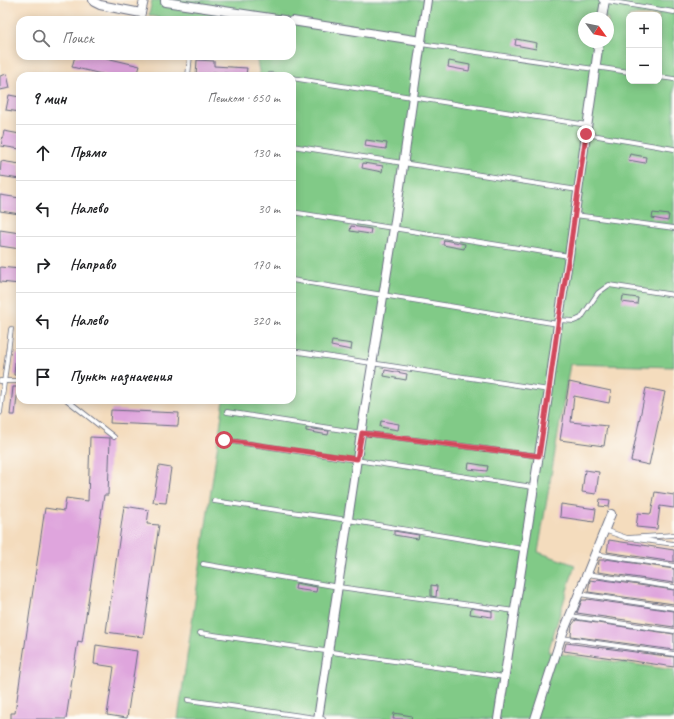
<!DOCTYPE html>
<html lang="ru">
<meta charset="utf-8">
<style>
body{margin:0;font-family:Caveat,sans-serif;background:#f6f6f6;color:#202124}
.controls{position:absolute;right:12px;top:12px;display:grid;overflow:hidden;border-radius:8px;box-shadow:0 2px 10px #0003}
.controls button{width:36px;height:36px;display:grid;place-items:center;padding:0;border:0;border-bottom:1px solid #e0e0e0;background:#fff;color:#202124;font:20px sans-serif}
.compass{position:absolute;left:578px;top:12px;width:36px;height:36px;border-radius:50%;background:#fff;box-shadow:0 2px 10px #0003;rotate:123deg}
.stop{position:absolute;width:12px;height:12px;margin:-9px;border:3px solid #d1495b;border-radius:50%;background:#fff}
.stop.end{background:#d1495b;border-color:#fff;box-shadow:0 1px 4px #0008}
.list{margin:0;padding:0;list-style:none}
h2{display:flex;justify-content:space-between;align-items:center;height:52px;margin:0;padding:0 16px;font-size:17px}
h2 small{font-size:13px;font-weight:400;color:#757577}
.list li{display:grid;grid-template-columns:26px 1fr auto;gap:12px;align-items:center;box-sizing:border-box;height:56px;padding:0 16px;border-top:1px solid #e0e0e0}
.list b{display:block;font-size:15px;white-space:nowrap}
.list em{font-size:13px;font-style:normal;color:#757577}
.icon{flex:none;width:22px;height:22px;fill:none;stroke:currentColor;stroke-width:2;stroke-linecap:round;stroke-linejoin:round}
.map{position:relative;flex:none;width:674px;height:719px;overflow:hidden}
.search{position:absolute;background:#fff;box-shadow:0 2px 10px #0003;left:16px;top:16px;width:280px;height:44px;display:flex;align-items:center;gap:10px;box-sizing:border-box;padding:0 14px;border-radius:12px;color:#757577;font-size:15px}
.panel{position:absolute;background:#fff;box-shadow:0 2px 10px #0003;left:16px;top:72px;width:280px;height:332px;border-radius:12px}
.map>svg:first-child{display:block}
.green{fill:#81ca87;stroke:#4e7c72;fill-rule:evenodd}
.building{fill:#dfa5dd}
.lines{fill:none;stroke-linecap:round;stroke-linejoin:round}
.lane-casing{stroke:#676c7f;stroke-width:5.5}
.street-casing{stroke:#676c7f;stroke-width:10}
.lane{stroke:#fff;stroke-width:4}
.street{stroke:#fff;stroke-width:8}
.route{stroke:#d1495b;stroke-width:5}
</style>
<div class="map">
<svg width="674" height="719" viewBox="0 0 674 719">
<rect width="100%" height="100%" fill="#fdfcf7"/>
<filter id="ink" filterUnits="userSpaceOnUse"><feTurbulence type="fractalNoise" baseFrequency=".025" numOctaves="2"/><feDisplacementMap in="SourceGraphic" scale="8" xChannelSelector="R" yChannelSelector="G"/><feConvolveMatrix kernelMatrix="1 2 1 2 8 2 1 2 1" color-interpolation-filters="sRGB"/></filter>
<filter id="wash" filterUnits="userSpaceOnUse"><feTurbulence type="fractalNoise" baseFrequency=".012" numOctaves="4" result="noise"/><feDisplacementMap in="SourceGraphic" scale="16" xChannelSelector="R" yChannelSelector="G"/><feGaussianBlur stdDeviation="0.9" result="paint"/><feColorMatrix in="noise" values="0 0 0 0 0 0 0 0 0 0 0 0 0 0 0 0 0 1.4 0 .05"/><feComposite in="paint" operator="in"/></filter>
<g filter="url(#wash)">
<rect width="100%" height="100%" fill="#f4dcbd"/>
<path class="green" d="M152 0H674V367L570 364 538 552 575 565 548 652 674 670V719H178L224 400H292V76H260L256 56H292V20H165L149 15ZM629 15H659V81H629ZM584 18H608V42H584Z"/>
<g id="blocks">
<path class="building" d="M516 39 537 43 536 49 515 45Z
M75 56H98L140 66 137 76H110L72 67Z
M197 60 214 61V66L247 68 246 75 213 72V76H196Z
M449 61 470 65 469 71 448 67Z
M7 74 10 88 0 90V76Z
M9 95 20 97V112L6 110Z
M4 131 20 134V149L1 146Z
M366 140 387 143 386 149 365 146Z
M630 154 646 157 645 163 628 160Z
M1 161 20 164V179L0 176Z
M363 163 383 166 382 172 362 168Z
M0 195 20 198V214L0 211Z
M653 213 669 215 668 221 652 218Z
M351 226 371 229 370 234 350 231Z
M0 230 20 233V249L0 246Z
M444 240 465 244 464 249 443 245Z
M0 267 20 269V284L0 282Z
M623 296 638 298 637 304 622 302Z
M332 341 352 344 351 350 331 346Z
M16 354 20 355V376L14 375Z
M385 370 407 374 406 380 384 376Z
M569 382 611 391 609 403 574 396 571 422 607 426 604 446 560 440Z
M13 387H18L15 415H10Z
M646 388 665 392 649 465 631 461Z
M111 410 179 413 178 426 110 423Z
M381 421 399 424 398 430 380 427Z
M306 428 329 431 328 435 306 431Z
M90 437 110 438 108 495H104L82 642 78 641 66 719H11V713H15L45 508 64 511 66 498 88 501Z
M469 463 488 466 487 471 468 469Z
M159 466 171 468 166 503 153 502Z
M585 470 599 472 596 494 582 492Z
M655 492 674 495V508L660 506 657 529 636 527 638 513 651 514Z
M600 499 610 500 609 507 599 506Z
M561 504 596 509 594 522 560 517Z
M124 506 149 510 147 524 159 525 143 637 106 632Z
M394 531 419 535 418 539 394 535Z
M609 540 674 550V562L607 552Z
M606 559 674 569V583L598 572 599 560H606Z
M597 579 674 590V604L588 592 590 580 596 581Z
M296 583 317 587 316 592 295 589Z
M431 585 437 586 436 597 431 596Z
M587 599 674 611V627L577 613 582 600H587Z
M471 608 492 611V617L470 614Z
M576 620 674 634V650L571 636 572 625Z
M566 643 674 657V667L564 651Z
M96 645 137 651 127 718 107 715 114 667 94 664Z
M394 713 412 716 411 719H393Z"/>
</g>
</g>
<g filter="url(#ink)">
<use href="#blocks" fill-opacity="0" stroke="#676c7f" stroke-width="1"/>
<g class="lines">
<g class="lane-casing">
<path id="lane" d="M601 0 674 12
M141 13 144 20
M421 44 594 69
M595 67 629 72
M270 75 278 76
M188 76 190 56
M659 77 674 79
M292 78 587 125
M586 134 674 149
M292 146 578 190
M292 212 569 256
M575 215 674 228
M292 280 558 324
M558 320 574 321 581 318 598 293 609 285 674 295
M292 351 549 390
M0 381H20
M67 400 114 437
M227 412 362 433 539 456
M0 413 11 329
M224 440 533 487
M214 501 348 520 523 549
M604 530 627 538 674 535
M636 539 674 544
M595 554 674 566
M203 564 339 587 515 611
M587 574 674 587
M579 594 674 608
M570 616 674 631
M200 633 504 677
M562 638 674 654
M188 700 323 719"/>
</g>
<g class="street-casing">
<path id="street" d="M93 0 94 2 100 5 141 13 144 0
M165 0V2L284 20
M602 18 605 0
M292 21 421 41
M318 719 357 459 394 228 427 0
M498 719 549 390 558 324 569 256 599 42
M535 719 561 638 611 514"/>
</g>
<use href="#lane" class="lane"/>
<use href="#street" class="street"/>
</g>
</g>
<g class="lines" filter="url(#ink)">
<path class="route" d="M224 440 357 459 362 433 539 456 549 390 558 324 569 256 586 134"/>
</g>
</svg>
<div class="controls">
<button>+</button>
<button>−</button>
</div>
<svg class="compass" viewBox="-18 -18 36 36"><path d="M0-13l5 13h-10z" fill="#e53935"/><path d="M0 13l5-13h-10z" fill="#757577"/></svg>
<div class="stop" style="left:224px;top:440px"></div>
<div class="stop end" style="left:586px;top:134px"></div>
<div class="search"><svg class="icon" aria-label="search" viewBox="0 0 24 24"><circle cx="10" cy="10" r="6"/><path d="M15 15l6 6"/></svg>Поиск</div>
<section class="panel">
<h2>9 мин<small>Пешком · 650 m</small></h2>
<ul class="list">
<li><svg class="icon" aria-label="ahead" viewBox="0 0 24 24"><path d="M12 20V5M6 11l6-6 6 6"/></svg><div><b>Прямо</b></div><em>130 m</em></li>
<li><svg class="icon" aria-label="left" viewBox="0 0 24 24"><path d="M17 20v-9H6M10 6l-5 5 5 5"/></svg><div><b>Налево</b></div><em>30 m</em></li>
<li><svg class="icon" aria-label="right" viewBox="0 0 24 24"><path d="M7 20v-9h11M14 6l5 5-5 5"/></svg><div><b>Направо</b></div><em>170 m</em></li>
<li><svg class="icon" aria-label="left" viewBox="0 0 24 24"><path d="M17 20v-9H6M10 6l-5 5 5 5"/></svg><div><b>Налево</b></div><em>320 m</em></li>
<li><svg class="icon" aria-label="arrive" viewBox="0 0 24 24"><path d="M6 21V4h12l-3 4 3 4H6"/></svg><div><b>Пункт назначения</b></div></li>
</ul>
</section>
</div>
